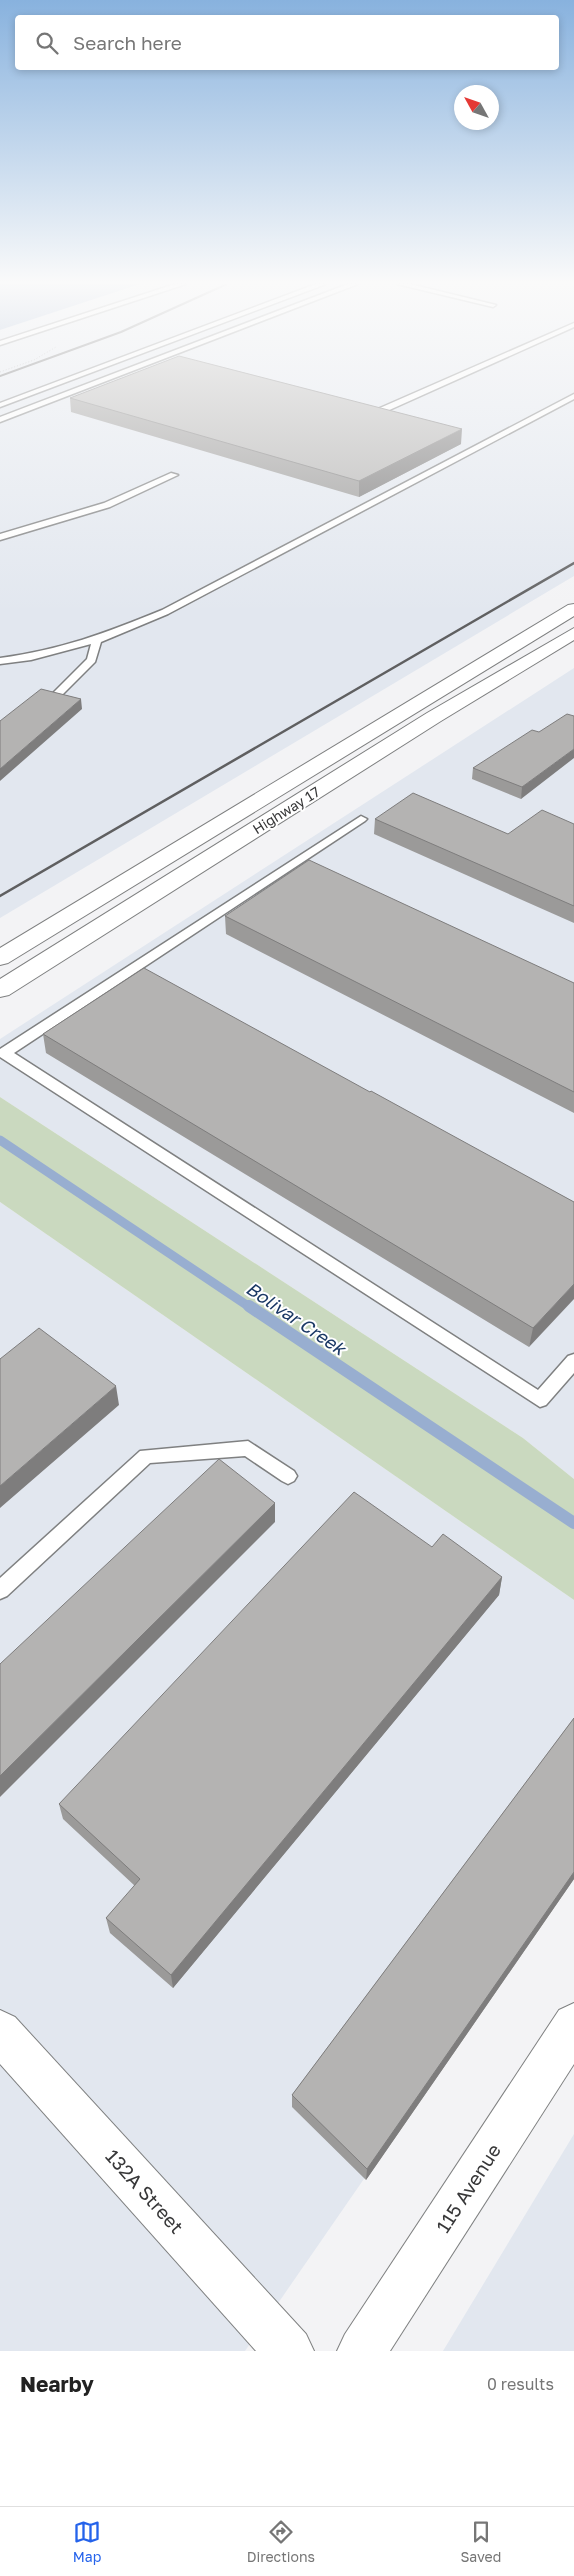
<!DOCTYPE html>
<style>
body{margin:0;font-family:"Golos Text",sans-serif;background:#f6f6f6;color:#222}
.compass{position:absolute;left:454px;top:85px;width:45px;height:45px;border-radius:50%;background:#fff;box-shadow:0 2px 8px #0003;rotate:310deg}
.list{margin:0;padding:0;list-style:none}
h2{display:flex;justify-content:space-between;align-items:center;height:65px;margin:0;padding:0 20px;font-size:21px}
h2 small{font-size:16px;font-weight:400;color:#767676}
.icon{flex:none;width:28px;height:28px;fill:none;stroke:currentColor;stroke-width:2;stroke-linecap:round;stroke-linejoin:round}
.map{position:relative;flex:none;width:574px;height:2351px;overflow:hidden}
.search{position:absolute;background:#fff;box-shadow:0 2px 8px #0003;left:15px;right:15px;top:15px;height:55px;display:flex;align-items:center;gap:12px;box-sizing:border-box;padding:0 18px;border-radius:5px;color:#767676;font-size:19px}
.sheet{height:155px;background:#fff}
nav{display:flex;justify-content:space-around;align-items:center;box-sizing:border-box;height:70px;border-top:1px solid #e0e0e0;background:#fff;font-size:14px;color:#767676}
nav a{display:grid;justify-items:center;gap:2px}
nav .on{color:#2563eb}
.map>svg:first-child{display:block}
.built{fill:#e2e7ef}
.green{fill:#cad9bf}
.water{fill:#98aed0}
.lines{fill:none;stroke-linecap:round;stroke-linejoin:round}
.stream-far1{stroke:#98aed0;stroke-width:9}
.stream{stroke:#98aed0;stroke-width:12}
.lane-casing{stroke:#7f8081;stroke-width:3}
.street-casing{stroke:#7f8081;stroke-width:2}
.secondary-casing{stroke:#7f8081;stroke-width:2}
.highway-casing{stroke:#7f8081;stroke-width:2}
.path{stroke:#a7a7a8;stroke-width:1;stroke-dasharray:1 2;stroke-linecap:butt}
.lane{fill:#fff;fill-rule:evenodd}
.street{fill:#fff;fill-rule:evenodd}
.secondary{fill:#fff;fill-rule:evenodd}
.highway{fill:#fff;fill-rule:evenodd}
.rail-far1{stroke:#5f5f60;stroke-width:2}
.rail{stroke:#5f5f60;stroke-width:2.5}
.wall{fill:#9b9a99}
.shaded-wall{fill:#7e7d7d}
.building{fill:#b4b3b2;stroke:#7e7d7d}
.labels{text-anchor:middle;dominant-baseline:central;stroke-width:4;stroke-linejoin:round;paint-order:stroke}
.far-street-label{font-size:14px;fill:#383839;stroke:#fff}
.water-label{font-size:18px;font-style:italic;fill:#1b3965;stroke:#fff}
.near-street-label{font-size:19px;fill:#383839;stroke:#fff}
</style>
<div class="map">
<svg width="574" height="2351" viewBox="0 0 574 2351">
<rect width="100%" height="100%" fill="#f3f3f5"/>
<path class="built" d="M140 284H574V576L0 918V330Z
M574 668V1479L523 1438 0 1097V1039Z
M0 1202 574 1600V1875L245 2351H0Z
M574 2134V2351H443Z"/>
<path class="green" d="M0 1097 523 1438 574 1479V1600L0 1202Z"/>
<path class="water" d="M0 284H140L0 330Z"/>
<g class="lines">
<path class="stream-far1" d="M0 1140 251 1308"/>
<path class="stream" d="M249 1306 574 1523"/>
<g class="lane-casing">
<path id="lane" d="M175 284H186L0 345V341Z
M316 284H326L0 407V403Z
M348 284H358L0 422V417Z
M397 284H410L496 305 493 307Z
M574 323V327L376 416 361 411 365 409 373 411Z
M574 394V399L168 614 101 642 95 662 59 698 50 696 87 659 91 644 31 660 0 664V658C60 650 106 633 162 610Z
M171 473 178 475 110 507 0 540V534L104 503Z
M361 816 367 819 365 821 14 1053 538 1390 568 1356 574 1354V1373L546 1405 540 1407 0 1057V1049Z
M248 1441 294 1471 297 1476 294 1481 288 1484 282 1481 245 1456 150 1463 7 1596 0 1599V1578L140 1451Z"/>
</g>
<g class="street-casing">
<path id="street" d="M0 2010 15 2017 306 2334 314 2351H256L0 2064Z"/>
</g>
<g class="secondary-casing">
<path id="secondary" d="M574 2003V2064L390 2351H337L345 2334 559 2010Z"/>
</g>
<g class="highway-casing">
<path id="highway" d="M574 604V616L8 963 0 965V948L568 605Z
M574 628V640L441 721 9 995 0 997V979L427 713Z"/>
</g>
<path class="path" d="M0 372 34 360 56 347"/>
<use href="#lane" class="lane"/>
<use href="#street" class="street"/>
<use href="#secondary" class="secondary"/>
<use href="#highway" class="highway"/>
<path class="rail-far1" d="M0 376 121 332 227 284"/>
<path class="rail" d="M0 896 574 563"/>
</g>
<path class="wall" d="M70 398 461 444 359 497 71 412Z
M539 732 521 799 472 779 473 768Z
M375 819 508 834 574 824V923L374 834Z
M225 916 574 983V1113L226 934Z
M43 1034 370 1092 574 1202 529 1347 46 1053Z
M432 1547 502 1577 499 1595 173 1988 110 1933 106 1918 135 1886 63 1819 59 1804Z
M574 1718V1879L366 2180 292 2107V2095Z"/>
<path class="shaded-wall" d="M462 429 461 444 359 497V481Z
M81 699 82 709 0 781V769Z
M574 749V758L521 799 522 787Z
M574 1284V1299L529 1347 533 1328Z
M116 1386 119 1405 0 1508V1486Z
M275 1503V1522L0 1797V1776Z
M502 1577 499 1595 173 1988 171 1975Z
M574 1872V1879L366 2180 367 2169Z"/>
<path class="building" d="M179 356 462 429 359 481 70 398Z
M41 689 81 699 0 769V721Z
M567 714 574 716V749L522 787 473 768 532 730 539 732Z
M413 793 508 834 542 810 574 824V906L375 819Z
M309 860 574 983V1092L225 916Z
M144 968 370 1092 371 1091 574 1202V1284L533 1328 43 1034Z
M39 1328 116 1386 0 1486V1359Z
M219 1459 275 1503 0 1776V1664Z
M354 1492 432 1547 443 1534 502 1577 171 1975 106 1918 140 1879 59 1804Z
M574 1718V1872L367 2169 292 2095Z"/>
<linearGradient id="sky" x2="0" y2="1"><stop stop-color="#88b2de"/><stop offset="0.46" stop-color="#fafafa"/><stop offset="1" stop-color="#fafafa" stop-opacity="0"/></linearGradient>
<rect width="574" height="614" fill="url(#sky)"/>
<g class="labels">
<g class="far-street-label">
<text transform="translate(286 810) rotate(-32)">Highway 17</text>
</g>
<g class="water-label">
<text transform="translate(296 1318) rotate(34)">Bolivar Creek</text>
</g>
<g class="near-street-label">
<text transform="translate(468 2188) rotate(-57)">115 Avenue</text>
<text transform="translate(145 2191) rotate(48)">132A Street</text>
</g>
</g>
</svg>
<svg class="compass" viewBox="-18 -18 36 36"><path d="M0-13l5 13h-10z" fill="#e53935"/><path d="M0 13l5-13h-10z" fill="#767676"/></svg>
<div class="search"><svg class="icon" aria-label="search" viewBox="0 0 24 24"><circle cx="10" cy="10" r="6"/><path d="M15 15l6 6"/></svg>Search here</div>
</div>
<section class="sheet">
<h2>Nearby<small>0 results</small></h2>
<ul class="list">
</ul>
</section>
<nav>
<a class="on"><svg class="icon" aria-label="map" viewBox="0 0 24 24"><path d="M3 6l6-2 6 2 6-2v14l-6 2-6-2-6 2zM9 4v14M15 6v14"/></svg>Map</a>
<a><svg class="icon" aria-label="directions" viewBox="0 0 24 24"><path d="M12 3l9 9-9 9-9-9zM9 14v-3h6M13 9l2 2-2 2"/></svg>Directions</a>
<a><svg class="icon" aria-label="saved" viewBox="0 0 24 24"><path d="M7 4h10v16l-5-4-5 4z"/></svg>Saved</a>
</nav>
